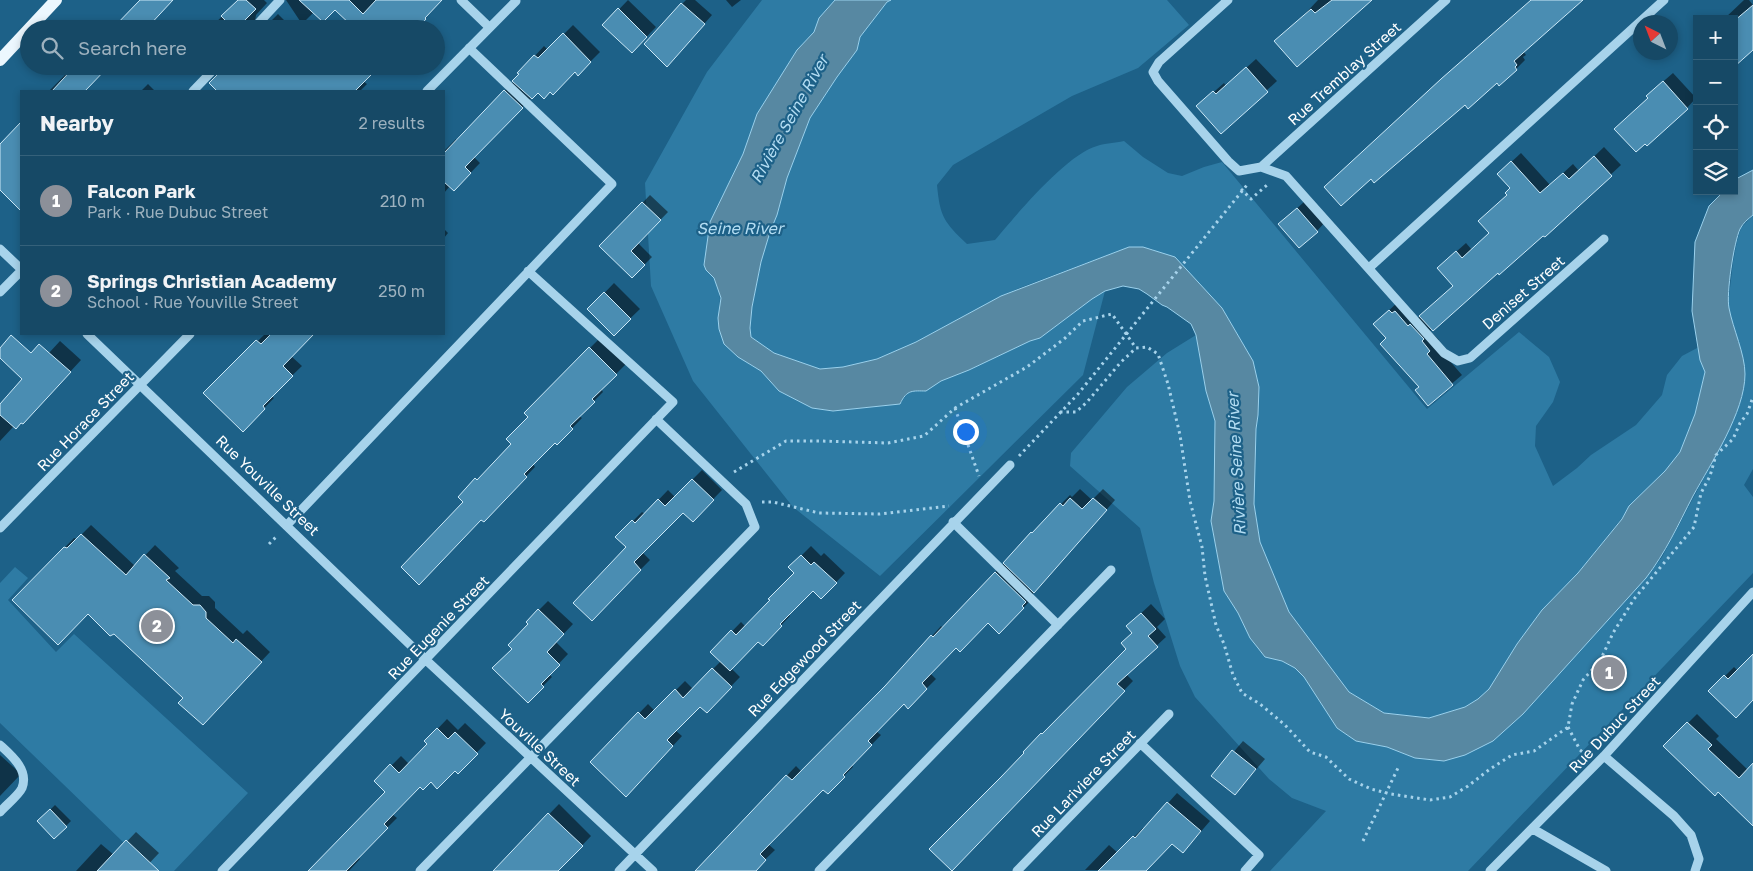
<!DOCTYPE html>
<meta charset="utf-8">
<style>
body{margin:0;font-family:"Golos Text",sans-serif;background:#1f506c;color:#f1f3f6}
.controls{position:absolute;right:15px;top:15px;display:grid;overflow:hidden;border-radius:0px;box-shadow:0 2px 8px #0003}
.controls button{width:45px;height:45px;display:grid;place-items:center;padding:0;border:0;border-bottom:1px solid #35617a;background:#164966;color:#f1f3f6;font:25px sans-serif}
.compass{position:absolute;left:1633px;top:15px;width:45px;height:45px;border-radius:50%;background:#164966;box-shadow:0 2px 8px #0003;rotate:318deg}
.you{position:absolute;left:965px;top:431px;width:18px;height:18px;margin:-12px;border:4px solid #fff;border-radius:50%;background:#1a73e8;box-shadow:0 0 0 8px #1a73e833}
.badge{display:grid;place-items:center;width:32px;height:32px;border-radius:50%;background:#8c9099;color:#fff;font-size:16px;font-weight:700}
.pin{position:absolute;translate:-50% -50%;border:2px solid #fff;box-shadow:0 1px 5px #0006}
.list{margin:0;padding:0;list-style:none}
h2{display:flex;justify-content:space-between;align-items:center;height:65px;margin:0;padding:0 20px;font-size:21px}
h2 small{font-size:16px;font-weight:400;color:#9eb2bf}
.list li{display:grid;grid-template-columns:32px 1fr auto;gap:15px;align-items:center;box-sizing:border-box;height:90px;padding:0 20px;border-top:1px solid #35617a}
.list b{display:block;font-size:19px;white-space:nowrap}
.list p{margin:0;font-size:16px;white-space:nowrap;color:#9eb2bf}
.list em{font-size:16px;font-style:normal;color:#9eb2bf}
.icon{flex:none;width:28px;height:28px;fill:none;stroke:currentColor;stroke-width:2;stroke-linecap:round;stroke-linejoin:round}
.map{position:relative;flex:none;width:1753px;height:871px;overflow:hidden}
.search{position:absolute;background:#164966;box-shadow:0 2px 8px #0003;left:20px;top:20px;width:425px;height:55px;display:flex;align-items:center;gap:12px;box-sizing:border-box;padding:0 18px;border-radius:28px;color:#9eb2bf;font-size:19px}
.panel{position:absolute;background:#164966;box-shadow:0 2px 8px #0003;left:20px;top:90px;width:425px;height:245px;border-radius:0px}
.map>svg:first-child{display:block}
.green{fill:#2e7ba4}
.water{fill:#5788a2;stroke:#9ad1ed}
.shadow{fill:#0007}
.building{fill:#4a8db2;stroke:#cce9f8}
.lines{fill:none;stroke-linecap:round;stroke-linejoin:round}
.path{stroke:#a7d3eb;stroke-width:3;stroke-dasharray:2.5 4;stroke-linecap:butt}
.minor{stroke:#a7d3eb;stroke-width:9}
.major{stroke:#ecf7fe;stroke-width:12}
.labels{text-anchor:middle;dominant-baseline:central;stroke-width:4.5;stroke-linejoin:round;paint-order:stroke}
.street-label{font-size:15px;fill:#fff;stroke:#1d6188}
.water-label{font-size:16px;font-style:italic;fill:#b3ddf3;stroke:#1d6188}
</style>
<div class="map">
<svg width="1753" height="871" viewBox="0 0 1753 871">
<rect width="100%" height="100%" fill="#1d6188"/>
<path class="green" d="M762 0H835L819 18 814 32 797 50 757 114 743 154 710 222 704 265C706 271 711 273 714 279 720 289 721 298 719 308L749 364 761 371 779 391 798 401 812 408 833 411 900 404 907 394 914 390 921 391 941 381 969 370 1030 341 1040 338 1092 299 1105 291 1083 375 880 576 793 507 693 381 651 286 645 183 707 72Z
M891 0H1167L1189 25 1138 68 1072 96 953 165 937 185C940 217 944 222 967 244L995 240C1016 215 1067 154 1097 146 1105 143 1115 143 1124 141L1143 157 1168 173 1182 176 1204 167 1222 162 1427 409 1519 332 1549 357 1560 382 1553 402 1536 426 1535 446 1553 486 1577 468 1591 455 1636 425 1662 395 1667 375 1682 356 1699 347 1700 360 1705 372 1695 414 1680 452 1665 471 1629 506 1622 518 1578 573 1542 610 1517 644 1489 689 1478 699 1465 707 1429 718 1384 713 1349 692 1289 612 1260 542 1254 504 1256 429 1258 415 1259 387 1253 361 1222 308 1152 249 1129 247 1022 287 1001 296 916 342 877 359 843 367 820 369 774 353 751 337 750 328 752 307 761 262 770 232 777 215 787 178 810 118 837 77 857 50 860 37 887 2Z
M1753 215V469L1744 485 1753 497V573L1468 871H1270L1326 811 1292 798 1269 779 1195 697 1180 666 1154 583 1140 528 1070 466 1071 453 1127 387 1167 353 1196 335 1206 391 1215 421 1214 501 1211 521 1224 591 1238 613 1250 638 1258 648 1265 657 1282 661 1295 668 1304 677 1337 728 1356 741 1387 747 1415 758 1444 761 1523 714 1646 578 1662 557 1726 436 1740 402 1744 386 1743 359 1735 333 1728 305 1733 262 1737 241 1741 228Z
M15 567 28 578 8 600 56 652 74 634 248 793 174 871H153L0 723V583Z"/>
<path class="water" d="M835 0H891L887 2 860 37 857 50 837 77 810 118 787 178 777 215 770 232 761 262 752 307 750 328 751 337 774 353 820 369 843 367 877 359 916 342 1001 296 1129 247H1143L1175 257 1222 308 1253 361 1259 387 1258 415 1256 429 1254 504 1260 542 1289 612 1349 692 1384 713 1429 718 1465 707 1478 699 1489 689 1517 644 1542 610 1578 573 1622 519 1629 506 1665 471 1680 452 1695 414 1705 372 1700 360 1692 311 1695 242 1709 206 1724 191H1734V180L1753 170V215C1748 219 1743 223 1740 229 1734 242 1726 294 1729 308 1733 329 1745 354 1745 374 1745 412 1711 463 1693 496 1678 525 1666 552 1646 578L1523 714 1493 741 1465 755 1444 761 1415 758 1387 747 1356 741 1337 728 1304 677 1295 668 1282 661 1265 657 1258 648 1250 638 1238 613 1224 591 1211 521 1214 501 1215 421 1206 391 1196 335 1191 324 1167 307 1162 305 1147 294 1139 289 1123 286 1105 291 1092 299 1040 338 1030 341 969 370 941 381 926 391C913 391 907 389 900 404L833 411 812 408 779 391 761 371 738 357 724 344 719 329 718 318 721 298 714 278 706 270 704 265 710 222 743 154 757 114 797 50 814 32 819 18Z"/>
<path class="shadow" d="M239 0H264L267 3 256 15 255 21 257 25 265 27 278 14 293 29H199L205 23 210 28Z
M286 0H440L417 29 335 9 314 12 302 24Z
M628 0 656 27 632 52 604 25Z
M686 0H695L712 15 675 57 682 4Z
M726 0H741L732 7Z
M1318 0H1371L1303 16Z
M1531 0H1581L1523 51 1526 55 1523 57 1525 60 1516 69 1465 104 1371 177 1335 178 1470 54 1471 55Z
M1744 0H1749L1753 5V49L1734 66V19H1724Z
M573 25 600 52 578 74 575 71 550 90 538 91 474 157 480 163 454 190 450 186 444 193V151L456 139 457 141 514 81 520 74 519 73 544 46 548 50Z
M1256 59 1277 81 1221 132 1208 97 1224 83 1226 86Z
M193 66H207L200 73Z
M224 66H316L322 72 310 83 312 85 333 66H379L363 81 367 84 360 91H293L275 72 255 91 246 90 245 91H219L211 83 223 71Z
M67 73 85 89 87 91H49Z
M1673 73 1696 98 1687 108 1649 97 1658 86Z
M148 84 155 91H141Z
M21 124V156L19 158 21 159V209L0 188V154L11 134Z
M1604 147 1621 165 1545 236 1543 234 1430 331 1439 340 1435 344 1462 375 1428 404 1420 386 1387 338 1384 315 1399 301 1418 318 1454 286 1448 259 1466 243 1472 250 1490 233 1511 188 1508 165 1521 153 1550 185 1573 164 1579 171Z
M650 195 668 212 638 243 652 257 632 277 601 246Z
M1307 199 1326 221 1317 231 1290 215Z
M444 229 448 233 444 238Z
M614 283 640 309 614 334 589 309Z
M265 334H269L271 336 273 334H312L291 356 302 366 271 396 274 398 243 430 205 393Z
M599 339 626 364 601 389 603 392 579 416 582 418 557 444 555 441 533 464 535 467 484 520 460 497 513 444 529 417 525 413Z
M60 341 81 360 34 411 14 426 0 441V406Z
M702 470 722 490 693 520 683 511 642 552 650 560 592 619 627 547 617 537 642 512 645 514 668 490 675 497Z
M1080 489 1092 500 1103 489 1115 500 1031 596 1033 598 999 632 988 622 956 646 930 673 936 679 908 707 904 703 876 731 881 735 852 765 853 767 828 792 823 788 768 844 775 850 753 871H710L703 864 796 766 802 772 885 686 932 636 941 626 943 628 1032 533 1070 495 1072 497Z
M91 525 135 566 155 545 179 568 175 571 202 596H209L215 602V608L243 634 247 630 270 652 212 714 185 698 114 632 88 613 13 600 74 538 77 539Z
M811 546 821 556 824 553 845 573 821 598 813 589 789 614 790 616 763 644 758 640 731 668 740 677 707 711 700 705 675 730 682 736 636 786 592 762 648 704 655 711 685 681 693 689 721 661 712 652 741 622 746 627 796 572 790 567Z
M548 601 573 624 556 642 568 654 549 674 552 677 528 701 513 649 530 624 527 622Z
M1151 604 1165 619 1157 627 1166 637 1126 674 1133 681 961 860 1128 649 1137 617Z
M1753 656V699L1710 691 1734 667 1738 671Z
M1697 714 1719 736 1716 739 1748 770 1753 765V824L1718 791 1665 746Z
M447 719 458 730 465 723 486 743 458 772 455 769 420 785 392 814 397 818 358 857 360 859 349 871H310L387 792 376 781 401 756 409 764 429 744 426 741Z
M1243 741 1265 759 1235 794 1213 776Z
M0 755 21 774 0 796Z
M1177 793 1210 821 1192 842 1172 843 1144 871 1085 870 1109 845 1118 853 1143 828 1145 829Z
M559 804 591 836 558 871H494Z
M55 805 71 821 55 837 39 821Z
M136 832 159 853 142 871H76L101 844 114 855Z"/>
<path class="building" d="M140 0H173L146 29H112Z
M238 0H246L256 9 236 29H234L221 16Z
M299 0H349L363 14 376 0H442L425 18 426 19 417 29H349L352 26 335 10 323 22Z
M1332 0H1372L1297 67 1274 41 1311 9 1315 13Z
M1531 0H1583L1514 61 1517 65 1515 67 1517 70 1499 86 1497 83 1468 109 1465 105 1374 183 1371 179 1341 206 1324 187 1441 79Z
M681 3 705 24 667 67 644 44Z
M1753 5V50L1734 67V21Z
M618 8 647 37 632 53 602 25Z
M563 33 591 62 578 76 575 72 553 95 550 92 544 99 538 93 532 99 512 81 519 74 517 73 534 55 538 58Z
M75 66H109L85 91H52Z
M223 66H380L355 91H217L209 83 222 70Z
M1246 67 1268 92 1221 134 1196 106 1213 91 1216 94Z
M1663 81 1688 109 1647 146 1645 144 1636 152 1614 129 1648 98 1646 96Z
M504 90 523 108 465 167 471 173 454 191 444 182V153Z
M21 122V211L0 190V144Z
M1594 156 1612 176 1545 237 1543 236 1499 275 1498 273 1433 331 1419 316 1453 286 1437 268 1456 251 1462 258 1489 233 1478 221 1507 195 1505 193 1510 188 1497 174 1511 161 1540 193 1563 173 1569 179Z
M642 202 661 220 631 251 645 265 632 278 599 246Z
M1297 208 1318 232 1299 248 1278 224Z
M604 292 631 319 614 336 587 309Z
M1389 310 1392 313 1395 311 1408 326 1410 324 1424 339 1422 341 1430 351 1427 354 1453 385 1428 406 1415 390 1419 387 1380 344 1386 338 1373 324Z
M271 334H314L283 366 293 376 263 406 265 409 243 432 203 393 256 340 261 344Z
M11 335 31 353 39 344 71 372 23 424 21 423 16 429 0 415V404L22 379 0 358V348Z
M589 347 617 375 592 399 595 402 570 426 573 429 557 445 555 443 524 474 527 477 484 522 481 520 419 585 401 567 463 502 458 497 475 478 477 480 511 444 506 439 528 417 524 413Z
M692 479 714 500 693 522 683 513 634 562 641 570 592 621 573 603 626 547 615 537 632 520 635 523 658 499 665 506Z
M1070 498 1082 509 1093 498 1107 510 1034 593 1003 563 1031 532 1032 533 1060 503 1063 506Z
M81 534 126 575 144 554 170 578 166 580 193 605H200L206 612V618L233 643 236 639 262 662 203 725 178 703 183 698 114 634 110 636 88 614 58 645 12 600 64 547 67 548Z
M801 555 811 565 814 562 837 583 821 599 813 591 780 624 782 626 763 646 758 642 730 671 710 652 731 630 736 635 770 600 768 599 794 573 788 567Z
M995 572 1026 602 1022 606 1024 608 999 634 988 623 960 652 956 648 922 683 927 689 908 709 904 704 868 741 872 745 843 775 845 777 828 794 823 790 760 854 766 860 756 871H695L786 775 792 780 885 686 931 635 933 637Z
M538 609 564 634 547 652 560 665 541 684 544 687 528 703 492 668 512 649 508 645 528 624 526 622Z
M1141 613 1156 629 1148 636 1158 647 1117 684 1125 691 952 871 929 849 1001 777 1024 753 1023 752 1041 733 1042 734 1126 649 1121 643 1132 633 1126 626Z
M1753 654V700L1736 718 1708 691 1724 675 1728 679Z
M712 668 732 687 707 713 700 707 667 740 673 746 626 797 590 762 638 712 645 719 675 689 683 698Z
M1687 722 1712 745 1708 749 1739 778 1753 763V826L1718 792 1715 796 1663 746Z
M437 728 448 739 455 732 478 754 458 774 455 771 437 789 431 782 423 790 420 787 384 824 388 828 346 871H308L385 792 374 781 390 764 399 773 427 744 424 741Z
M1232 750 1256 769 1235 795 1211 776Z
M1167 802 1201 831 1183 853 1172 844 1146 871H1098L1133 836 1135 838Z
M50 809 67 827 54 839 37 821Z
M548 813 583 846 558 871H493Z
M126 840 159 871H97Z"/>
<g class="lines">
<path class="path" d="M1241 189 1251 199 1267 185
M955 408 979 476
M1060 412H1076L1087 402 1121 362 1136 348 1147 347 1158 354 1168 384 1180 435 1190 501 1202 547 1205 576 1216 625 1224 644 1233 675 1242 693 1260 704 1285 725 1310 752 1326 757 1349 779 1371 789 1391 794 1430 800 1450 797 1468 786 1490 769 1512 755 1534 751 1568 727 1572 704 1583 680 1600 661 1613 633 1634 599 1694 527 1701 493 1710 476 1716 455 1733 439 1740 423 1747 414 1753 397
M1019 456 1078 394 1247 185
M734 472 786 441H819L888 443 924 436 955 408 1027 367 1064 339 1083 321 1112 314 1136 348
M762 502H773L819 513 880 514 949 506
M269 544 277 536
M1568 727 1580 750 1585 754
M1363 841 1398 768"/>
<path class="minor" d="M461 0 489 27
M1228 0 1159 62 1153 72 1158 81 1228 161 1239 171 1261 167 1286 176 1444 353 1458 361 1470 358 1604 239
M253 29 280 0
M193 91 217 66
M427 91 516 1
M1261 167 1446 0
M0 249 21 269
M1369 268 1664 0
M0 292 21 271
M87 334 426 660 653 871
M953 522 1058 625
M287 525 612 184 469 48
M0 528 190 334
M1140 743 1259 855 1245 871
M0 745C12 756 29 770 22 788 19 795 5 806 0 812
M1604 756 1674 816 1691 835 1699 859 1695 871
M1533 829 1606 871
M222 871 673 402 528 271
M420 871 755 527 746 504 656 419
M619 871 1010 465
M819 871 1111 570
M1017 871 1169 714
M1490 871 1604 756 1753 592"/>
<path class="major" d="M0 60 56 0"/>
</g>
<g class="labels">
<g class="street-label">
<text transform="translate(1344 73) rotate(-42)">Rue Tremblay Street</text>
<text transform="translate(1523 292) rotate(-41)">Deniset Street</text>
<text transform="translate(85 421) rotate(-46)">Rue Horace Street</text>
<text transform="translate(268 485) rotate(44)">Rue Youville Street</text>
<text transform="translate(438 627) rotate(-46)">Rue Eugenie Street</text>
<text transform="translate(804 658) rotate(-46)">Rue Edgewood Street</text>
<text transform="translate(1614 724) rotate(-47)">Rue Dubuc Street</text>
<text transform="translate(540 747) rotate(43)">Youville Street</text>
<text transform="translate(1083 783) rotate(-46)">Rue Lariviere Street</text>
</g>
<g class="water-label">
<text transform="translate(789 119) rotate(-61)">Rivière Seine River</text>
<text x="740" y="228">Seine River</text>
<text transform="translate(1236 464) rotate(-93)">Rivière Seine River</text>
</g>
</g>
</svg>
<div class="controls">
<button>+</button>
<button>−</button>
<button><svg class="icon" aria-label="locate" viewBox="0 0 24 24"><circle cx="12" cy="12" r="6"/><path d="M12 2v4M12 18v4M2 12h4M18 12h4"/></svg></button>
<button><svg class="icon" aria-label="layers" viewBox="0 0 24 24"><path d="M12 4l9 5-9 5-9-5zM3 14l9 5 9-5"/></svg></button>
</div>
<svg class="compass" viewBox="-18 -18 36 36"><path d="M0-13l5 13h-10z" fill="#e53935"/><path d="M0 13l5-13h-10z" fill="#9eb2bf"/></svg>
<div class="you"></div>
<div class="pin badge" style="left:1609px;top:673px">1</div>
<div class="pin badge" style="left:157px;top:626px">2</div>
<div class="search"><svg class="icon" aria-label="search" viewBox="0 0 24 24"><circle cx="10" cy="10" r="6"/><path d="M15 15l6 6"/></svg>Search here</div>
<section class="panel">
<h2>Nearby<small>2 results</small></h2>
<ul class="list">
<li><span class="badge">1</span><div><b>Falcon Park</b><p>Park · Rue Dubuc Street</p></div><em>210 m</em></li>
<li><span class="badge">2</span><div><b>Springs Christian Academy</b><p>School · Rue Youville Street</p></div><em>250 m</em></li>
</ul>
</section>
</div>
